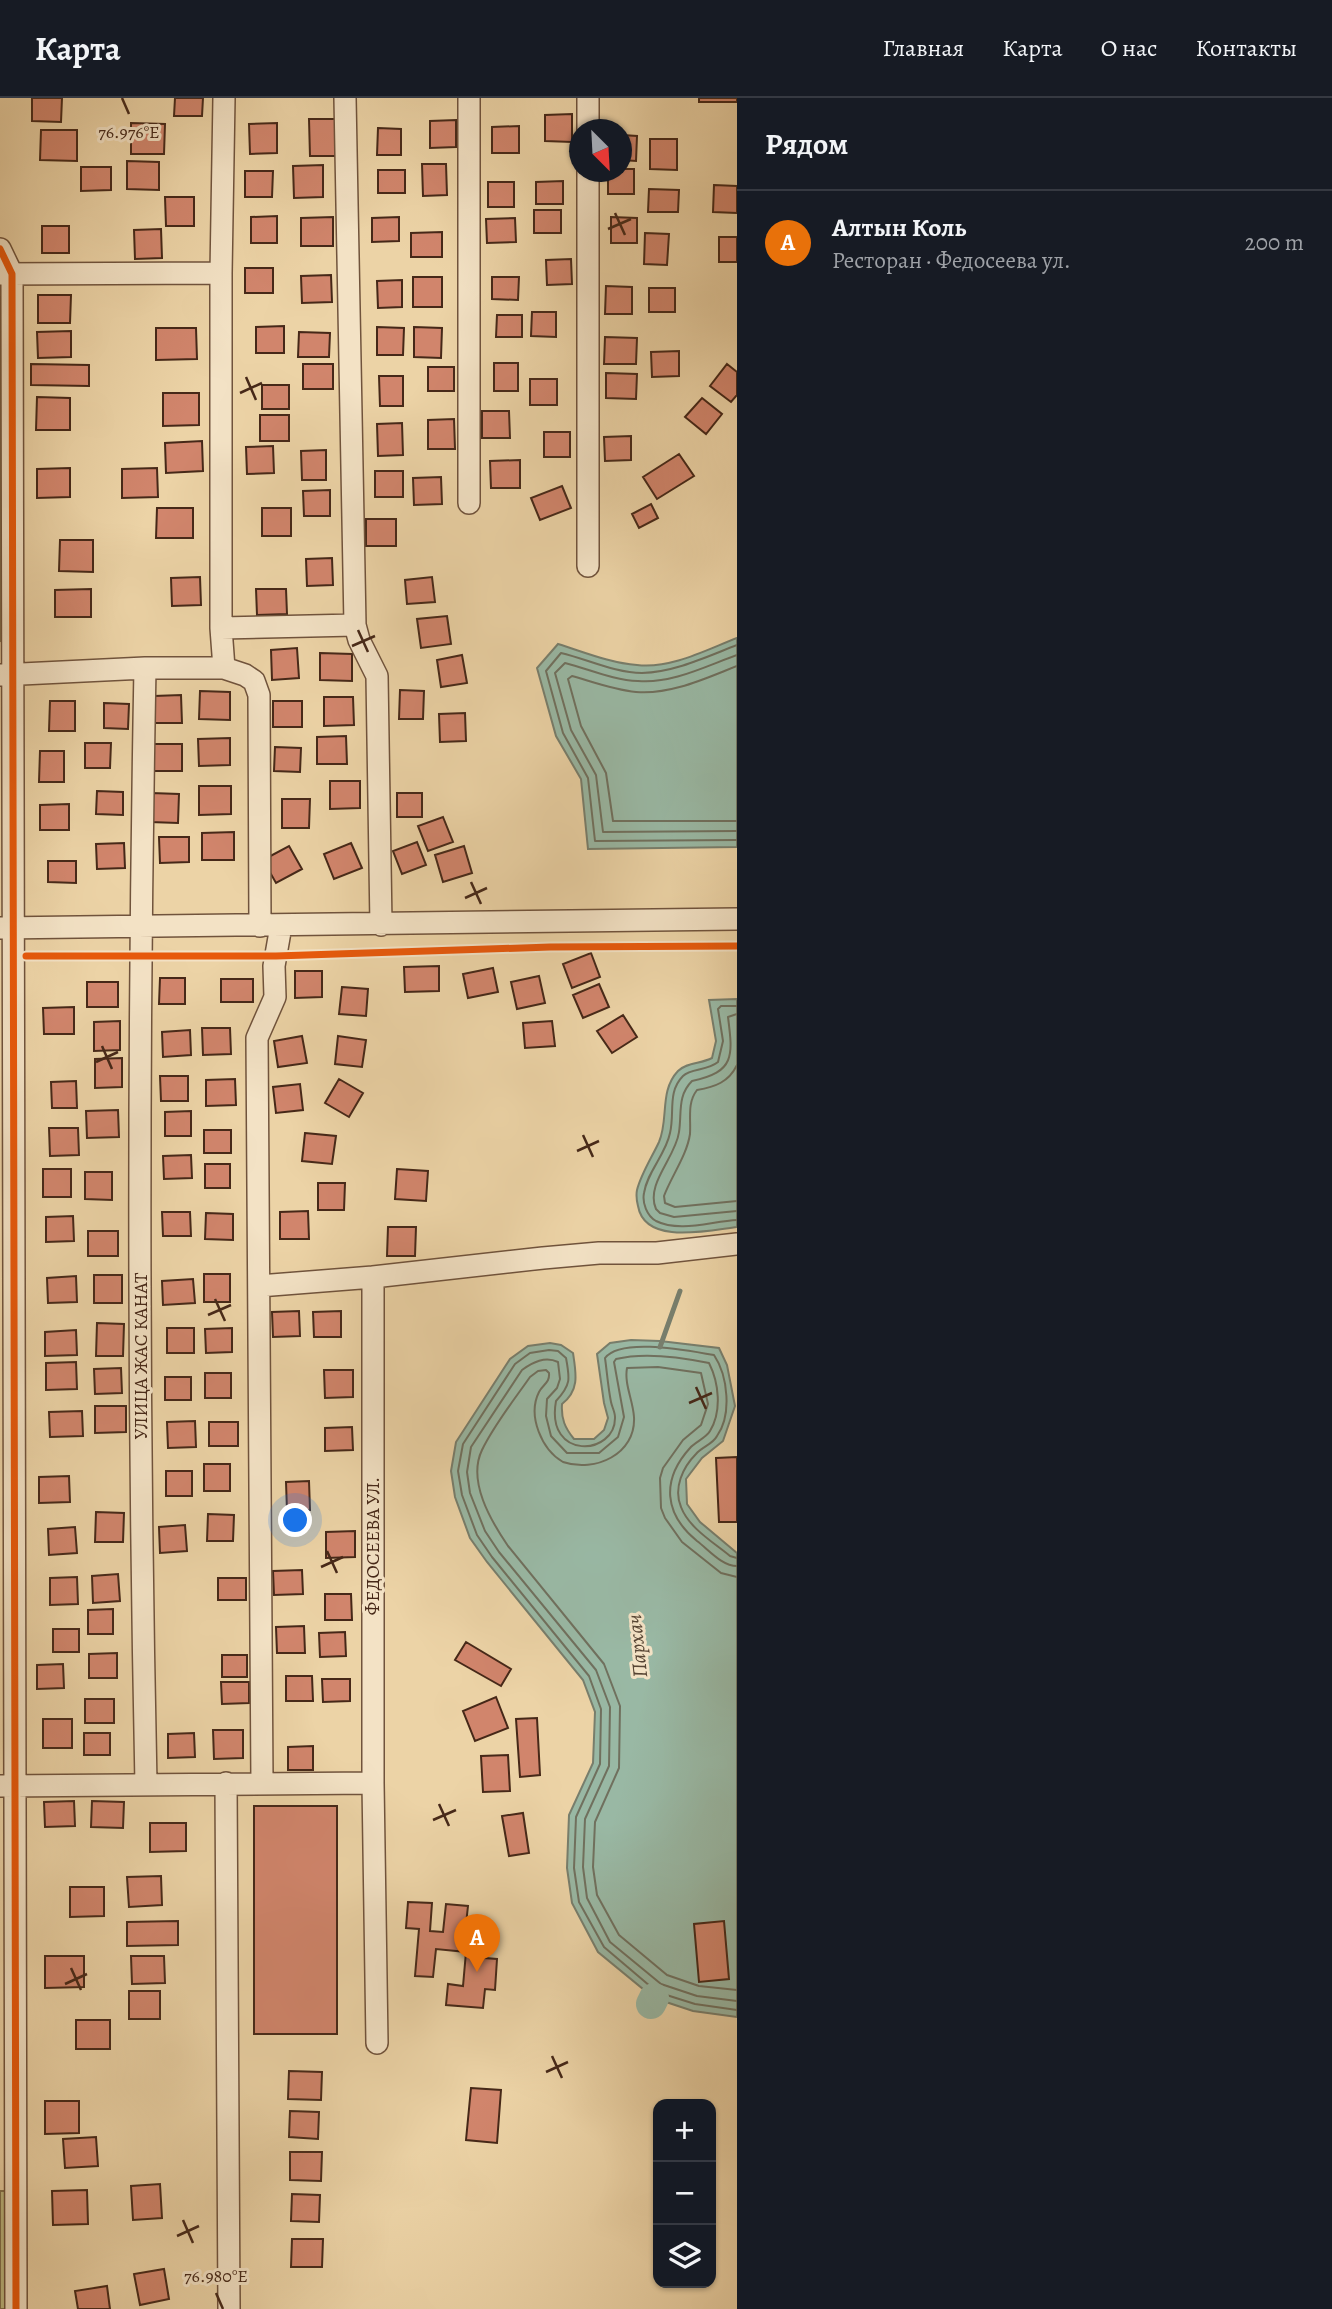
<!DOCTYPE html>
<html lang="ru">
<meta charset="utf-8">
<style>
body{margin:0;font-family:Alegreya,serif;background:#242831;color:#f1f3f6}
.controls{position:absolute;right:21px;bottom:21px;display:grid;overflow:hidden;border-radius:14px;box-shadow:0 2px 5px #0004}
.controls button{width:63px;height:63px;display:grid;place-items:center;padding:0;border:0;border-bottom:2px solid #363941;background:#171b24;color:#f1f3f6;font:35px sans-serif}
.compass{position:absolute;left:569px;top:21px;width:63px;height:63px;border-radius:50%;background:#171b24;box-shadow:0 2px 5px #0004;rotate:156deg}
.you{position:absolute;left:296px;top:1423px;width:24px;height:24px;margin:-18px;border:5px solid #fff;border-radius:50%;background:#1a73e8;box-shadow:0 0 0 10px #1a73e833}
.badge{display:grid;place-items:center;width:46px;height:46px;border-radius:50%;background:#0b8043;color:#fff;font-size:23px;font-weight:700}
.pin{position:absolute;translate:-50% -58px;filter:drop-shadow(0 2px 4px #0008)}
.pin::after{content:'';position:absolute;top:37px;width:24px;height:21px;background:inherit;clip-path:polygon(0 0,100% 0,50% 100%)}
.list{margin:0;padding:0;list-style:none}
h2{display:flex;justify-content:space-between;align-items:center;height:91px;margin:0;padding:0 28px;font-size:30px}
h2 small{font-size:23px;font-weight:400;color:#9ea1a6}
.list li{display:grid;grid-template-columns:46px 1fr auto;gap:21px;align-items:center;box-sizing:border-box;height:105px;padding:0 28px;border-top:2px solid #363941}
.list b{display:block;font-size:26px;white-space:nowrap}
.list p{margin:0;font-size:23px;white-space:nowrap;color:#9ea1a6}
.list em{font-size:23px;font-style:normal;color:#9ea1a6}
.icon{flex:none;width:38px;height:38px;fill:none;stroke:currentColor;stroke-width:2;stroke-linecap:round;stroke-linejoin:round}
.map{position:relative;flex:none;width:737px;height:2211px;overflow:hidden}
header{display:flex;align-items:center;gap:42px;box-sizing:border-box;height:98px;padding:0 35px;background:#171b24;border-bottom:2px solid #363941}
header strong{font-size:33px}
nav{display:flex;gap:38px;margin-inline-start:auto;font-size:24px}
main{display:flex}
aside{flex:1;background:#171b24}
.map>svg:first-child{display:block}
.green{fill:#beba82;stroke:#82714d;stroke-width:2}
.water{fill:#99b8a4;stroke:#787e6c;stroke-width:2}
.lines{fill:none;stroke-linecap:round;stroke-linejoin:round}
.shore{stroke:#70705e;stroke-width:2}
.stream{stroke:#787e6c;stroke-width:5}
.river{stroke:#99b8a4;stroke-width:30}
.building{fill:#d1856c;stroke:#462818;stroke-width:2}
.minor-casing{stroke:#70533c;stroke-width:24}
.minor{stroke:#f3e2c5;stroke-width:21}
.cycleway-casing{stroke:#f3e2c5;stroke-width:11}
.cycleway{stroke:#e8590c;stroke-width:7}
.ticks{fill:none;stroke:#462818;stroke-width:2.5}
.labels{text-anchor:middle;dominant-baseline:central;stroke-width:6;stroke-linejoin:round;paint-order:stroke}
.street-label{font-size:19px;fill:#462818;stroke:#f3e2c5}
.water-label{font-size:21px;font-style:italic;fill:#574534;stroke:#f3e2c5}
.ticks-label{font-size:18px;text-anchor:middle;fill:#462818;stroke:#f3e2c5;stroke-width:6;stroke-linejoin:round;paint-order:stroke}
</style>
<header>
<strong>Карта</strong>
<nav><a>Главная</a><a>Карта</a><a>О нас</a><a>Контакты</a></nav>
</header>
<main>
<div class="map">
<svg width="737" height="2211" viewBox="0 0 737 2211">
<rect width="100%" height="100%" fill="#ecd3a6"/>
<filter id="stains"><feTurbulence type="fractalNoise" baseFrequency=".00286" numOctaves="4"/><feColorMatrix values="0 0 0 0 .2 0 0 0 0 .09 0 0 0 0 .02 0 0 0 .5 -.17"/></filter>
<radialGradient id="worn" r=".72"><stop offset=".6" stop-color="#630" stop-opacity="0"/><stop offset="1" stop-color="#630" stop-opacity=".3"/></radialGradient>
<path class="green" d="M0 199 2 200 7 544 0 543Z
M0 2093H5L6 2211H0Z"/>
<path class="water" d="M737 540V749L588 751 581 681 556 638 537 570 558 546C584 554 610 565 637 567 671 571 706 552 737 540Z
M737 901V1129C710 1132 645 1148 638 1108 637 1104 636 1097 637 1092 641 1076 652 1059 659 1044 669 1021 659 993 678 973 687 964 701 966 712 960L716 943 709 902Z
M631 1242 660 1243 719 1250 727 1267 735 1308 723 1343 702 1360 686 1381 687 1406 700 1424 737 1455V1919L693 1913 654 1900 598 1854 572 1805 567 1770 569 1717 593 1665 595 1614 583 1582 487 1464 470 1440 455 1399 451 1373 456 1344 510 1261 528 1248 550 1245 561 1247 573 1255C576 1275 580 1292 562 1306 561 1321 565 1330 574 1341H594L604 1332 608 1320 604 1305 597 1256 610 1245Z"/>
<g class="lines">
<path class="shore" d="M737 547C706 559 675 574 642 575 615 575 587 561 561 555L546 573 563 635 588 680 595 743 737 742
M737 557C706 568 672 586 638 583 613 582 589 571 565 565L555 575 571 632 596 677 603 734 737 733
M737 568C706 580 671 597 636 594 614 592 593 584 572 578L568 581 581 628 606 675 613 723H737
M737 908H721L718 911 723 943 718 964C707 973 691 970 683 978 667 994 675 1015 670 1035 666 1056 647 1074 644 1095 642 1105 647 1118 656 1123 680 1135 712 1123 737 1122
M737 916 728 919C733 958 735 974 692 983 677 998 682 1015 679 1034 676 1059 645 1086 656 1111L660 1115 674 1119 737 1113
M737 967C729 984 715 989 697 992 687 1005 691 1020 690 1036 687 1057 671 1079 664 1098L665 1105 675 1109 737 1103
M737 1460 730 1458C713 1444 689 1430 681 1409 673 1390 683 1369 696 1356 702 1349 713 1346 717 1338 732 1317 728 1278 714 1257 689 1253 621 1239 605 1260 607 1274 608 1289 611 1304 612 1309 615 1314 615 1319 616 1358 545 1363 556 1303 571 1287 570 1281 566 1260L558 1253 549 1252 530 1255 515 1266 463 1346 458 1373 462 1397 477 1437 492 1459 589 1578 601 1611 600 1666 576 1719 574 1770 579 1804 604 1849 657 1894 695 1906 737 1912
M737 1468C722 1468 709 1452 697 1443 664 1416 661 1382 690 1350 695 1344 706 1340 710 1333 722 1313 719 1285 709 1265 680 1259 644 1254 616 1261L614 1264 624 1319 618 1339 599 1355H567L551 1338 546 1318 547 1301 557 1290 560 1281 558 1264C545 1258 533 1264 522 1272L471 1349 467 1374 470 1395 485 1433 499 1454 596 1572 610 1609 609 1668 585 1721 583 1769 587 1800 610 1844 661 1886 697 1898 737 1903
M737 1479 721 1475 682 1444 665 1420 661 1410 660 1380 663 1370 683 1342 701 1327 708 1306 701 1275 658 1269 627 1270C624 1286 633 1302 634 1319 636 1356 595 1375 563 1364 542 1352 527 1318 539 1294 543 1286 550 1285 549 1275L546 1272 538 1273 530 1279C514 1302 494 1327 482 1352 467 1383 491 1423 508 1448L604 1566 620 1608 619 1670 595 1724 593 1769 597 1797 619 1837 667 1877 699 1888 737 1892"/>
<path class="stream" d="M660 1249 680 1193"/>
<path class="river" d="M651 1906 654 1900"/>
</g>
<path class="building" d="M32 0H62L61 24 32 23Z
M175 0H203L202 18H174Z
M699 0H737V4H699Z
M572 16V44L545 43V17Z
M309 21H338V58H310Z
M456 22V49L430 50V23Z
M131 25 165 26 164 56H131Z
M277 25V55L250 56 249 26Z
M519 28V55H492V29Z
M378 30 401 31V57H377Z
M41 32H77V63L40 62Z
M622 37 637 38 636 63 622 62Z
M650 41H677V72L650 71Z
M127 63 159 64V92L127 91Z
M422 66H446L447 97 423 98Z
M323 67V99L294 100 293 68Z
M81 69H111V92L81 93Z
M622 71H634V96H608V74H622Z
M378 72H405V95H378Z
M245 73H273L272 99H245Z
M563 83V106H536V84Z
M488 84H514V109H488Z
M714 87 737 88V115L713 114Z
M649 91 679 92 678 114H648Z
M165 99H194V128H166Z
M534 112H561V135H534Z
M277 118V145H251V119Z
M333 119V148H301V120Z
M399 119V143L372 144V120Z
M611 119 637 120V145H611Z
M515 120 516 144 487 145 486 121Z
M42 128H69V155H42Z
M161 131 162 160 135 161 134 132Z
M442 134V159H411V135Z
M645 135 669 136 667 167 644 166Z
M719 139H737V164H719Z
M571 161 572 186 547 187 546 162Z
M245 170H273V195H245Z
M331 177 332 204 302 205 301 178Z
M413 179H442V209H413Z
M492 179H519L518 202 492 201Z
M402 182V209L378 210 377 183Z
M606 188 632 189V216H605Z
M649 190H675V214H649Z
M38 197H71L70 225H38Z
M532 214H556V239L531 238Z
M497 217H522V239H496Z
M284 228V255H256V229Z
M377 229 404 230 403 257H377Z
M414 229 442 230 441 260 414 259Z
M156 230H196L197 261 156 262Z
M71 233V259L38 260 37 234Z
M299 234 330 235 329 259H298Z
M605 239 637 240 636 266H604Z
M679 253V278L652 279 651 254Z
M494 265H518V293H494Z
M31 266 89 267V288L31 287Z
M303 266H333V291H303Z
M727 266 737 274V297L731 304 710 288Z
M428 269H454V293H428Z
M606 275 637 276 636 301 606 300Z
M379 278H403V308H380Z
M530 281H557V307H530Z
M262 287H289V311H262Z
M163 295H199V327L163 328Z
M37 299 70 300V332H36Z
M702 300 722 316 706 336 685 319Z
M482 313H509L510 340H482Z
M260 317H289V343H260Z
M454 321 455 351H428V322Z
M402 325 403 357 378 358 377 326Z
M544 334H570V359H544Z
M631 338V362L605 363 604 339Z
M202 343 203 373 166 375 165 345Z
M273 348 274 375 247 376 246 349Z
M326 352V382H302L301 353Z
M679 356 694 378 657 401 643 379Z
M520 362V390H491L490 363Z
M70 370V399L37 400V371Z
M157 370 158 399 122 400V371Z
M375 373H403V399H375Z
M441 379 442 406 414 407 413 380Z
M562 388 571 410 540 422 531 400Z
M330 392V418H304L303 393Z
M651 406 658 420 639 430 632 416Z
M157 410H193V440H156Z
M262 410H291V438H262Z
M366 421H396V448H366Z
M60 442H93V474L59 473Z
M332 460 333 487 307 488 306 461Z
M200 479 201 507 172 508 171 480Z
M432 479 435 504 407 506 405 482Z
M91 491V519H55V492Z
M256 491H286L287 516 257 517Z
M447 518 451 546 421 550 417 521Z
M297 550 299 580 272 582 271 552Z
M320 555 352 556V583L320 582Z
M462 557 467 585 441 589 437 562Z
M400 592 424 593 423 621H399Z
M200 593 230 594V622L199 621Z
M181 597 182 625H154V598Z
M324 599H353L354 627 324 628Z
M50 603H75V633H49Z
M273 603H302V629H273Z
M104 605 129 606 128 631 104 630Z
M465 615 466 643 440 644 439 616Z
M346 638 347 666H317V639Z
M230 640V667L199 668 198 641Z
M85 645H111L110 670H85Z
M154 646H182V673H154Z
M275 649 301 650 300 674 274 673Z
M40 653H64V684H39Z
M330 683H360V710L330 711Z
M199 688H231V716L199 717Z
M97 693 123 694V717L96 716Z
M151 695 179 696 178 725 150 724Z
M397 695H422V719H397Z
M282 701H310L309 730H282Z
M69 706V732H40V707Z
M443 719 453 744 428 753 418 728Z
M234 734V762H202V735Z
M159 739H189V764L160 765Z
M417 744 426 767 402 776 393 753Z
M124 745 125 770 97 771 96 746Z
M351 745 362 770 334 781 324 756Z
M289 748 302 771 276 785 263 762Z
M464 748 472 775 443 784 435 757Z
M48 763H76V785L48 784Z
M591 855 600 879 572 890 563 866Z
M439 868V893L405 894 404 869Z
M493 870 498 894 468 900 463 876Z
M295 873H322V899L295 900Z
M539 878 545 905 517 911 511 884Z
M160 880H185V906H159Z
M221 881H253V904H221Z
M87 884H118V909H87Z
M599 886 609 909 583 920 573 897Z
M342 889 368 891 366 918 339 916Z
M74 909V936H44L43 910Z
M623 917 637 939 612 955 597 933Z
M120 923V952L94 953V924Z
M552 923 555 948 525 950 523 925Z
M202 930H230L231 956 203 957Z
M190 932 191 957 163 959 162 934Z
M302 938 307 965 278 969 274 943Z
M338 938 366 942 362 969 335 966Z
M122 960V989L95 990V961Z
M160 978H188V1003H161Z
M235 981 236 1007 206 1008V982Z
M339 981 363 995 349 1019 325 1005Z
M76 983 77 1010H52L51 984Z
M300 986 303 1012 276 1015 273 989Z
M118 1012 119 1039 87 1040 86 1013Z
M191 1013V1038H165V1014Z
M49 1030H78L79 1057 50 1058Z
M204 1032H231V1055H204Z
M305 1035 336 1038 332 1066 302 1063Z
M191 1057 192 1080 164 1081 163 1058Z
M205 1066H230V1090H205Z
M43 1071H71V1099H43Z
M397 1071 428 1073 426 1103 395 1101Z
M85 1074H112V1102L85 1101Z
M318 1085H345L344 1112H318Z
M308 1113 309 1141H280V1114Z
M162 1114H190L191 1138H163Z
M206 1115 233 1116V1142L205 1141Z
M73 1118 74 1143 46 1144V1119Z
M388 1129H416L415 1158H387Z
M88 1133H118V1158H88Z
M204 1176H230V1204H204Z
M94 1177H122V1205H94Z
M76 1178 77 1204 48 1205 47 1180Z
M193 1181 195 1205 163 1207 162 1183Z
M299 1213 300 1238 273 1239 272 1214Z
M341 1213V1239H314L313 1214Z
M97 1225 124 1226 123 1258H96Z
M167 1230H194V1255H167Z
M232 1230V1254L206 1255 205 1231Z
M76 1232 77 1257 45 1258V1234Z
M76 1264 77 1291 46 1292V1265Z
M121 1270 122 1295 95 1296 94 1271Z
M324 1272H353V1299L325 1300Z
M205 1275H231V1300H205Z
M165 1279H191V1302H165Z
M95 1308H126V1334L95 1335Z
M82 1313 83 1338 50 1339 49 1314Z
M195 1323 196 1349 168 1350 167 1324Z
M209 1324H238V1348H209Z
M352 1329 353 1352 325 1353V1330Z
M737 1359V1424H719L716 1360Z
M204 1366H230V1393H204Z
M166 1373H192V1398H166Z
M69 1378 70 1404 39 1405V1379Z
M309 1383 310 1412 287 1413 286 1384Z
M96 1414 124 1415 123 1444H95Z
M208 1416 234 1417 233 1443H207Z
M185 1427 187 1453 160 1455 159 1429Z
M75 1429 77 1455 49 1457 48 1431Z
M355 1433V1459L326 1460V1434Z
M302 1472 303 1496 274 1497 273 1473Z
M118 1476 120 1503 93 1505 92 1478Z
M77 1479 78 1506 50 1507V1480Z
M218 1480H246V1502H218Z
M325 1496H351L352 1522H325Z
M113 1511V1536H88V1512Z
M304 1528 305 1555H277L276 1529Z
M53 1531H79V1554H53Z
M345 1534 346 1558 320 1559 319 1535Z
M466 1544 511 1571 501 1588 455 1562Z
M117 1555V1580H89V1556Z
M222 1557H247V1579H222Z
M63 1566 64 1590 37 1591V1567Z
M286 1578H312L313 1603H286Z
M322 1581H350V1603L323 1604Z
M221 1584H249V1605L222 1606Z
M496 1599 508 1630 475 1643 463 1613Z
M85 1601H114V1625H85Z
M537 1620 540 1677 520 1679 516 1621Z
M43 1621H72V1650H43Z
M213 1632H243V1660L214 1661Z
M84 1635H110V1657H84Z
M194 1635 195 1659 168 1660V1636Z
M313 1648V1672H288V1649Z
M508 1657 510 1693 483 1694 481 1658Z
M74 1703 75 1728 45 1729 44 1704Z
M92 1703 124 1704 123 1730 91 1729Z
M254 1708H337V1936H254Z
M523 1715 529 1755 509 1758 502 1718Z
M150 1725H186V1753L150 1754Z
M161 1778 162 1807 129 1809 127 1779Z
M70 1789H104V1818L70 1819Z
M408 1804 432 1805 430 1833 443 1834 446 1806 468 1808 465 1835 487 1837 485 1860 497 1861 495 1892 485 1891 483 1910 446 1907 448 1886 463 1888 466 1854 436 1851 433 1879 415 1878 419 1831 406 1830Z
M178 1823V1847L127 1848V1824Z
M724 1823 729 1881 699 1884 694 1826Z
M45 1858H84V1889L45 1890Z
M131 1858H164L165 1885 132 1886Z
M129 1893H160V1921H129Z
M76 1922H110V1951H76Z
M289 1973 322 1974 321 2002 288 2001Z
M471 1990 501 1992 497 2045 466 2042Z
M45 2003H79V2035L45 2036Z
M290 2013 319 2014 318 2041 289 2039Z
M96 2039 98 2068 65 2070 63 2041Z
M290 2054H322L321 2083 290 2082Z
M160 2086 162 2120 133 2122 131 2088Z
M87 2092 88 2126 53 2127 52 2093Z
M292 2096 320 2097 319 2124 291 2123Z
M292 2141H323L322 2169H291Z
M164 2171 169 2201 140 2207 134 2176Z
M107 2188 110 2211H78L75 2193Z"/>
<g class="lines">
<g class="minor-casing">
<path id="minor" d="M224 0 221 175V530L224 570
M345 0 355 527 359 542 377 578 381 827
M469 0V405
M588 0V32
M588 74V468
M0 151 12 176 16 2211
M0 176 221 175
M221 530 355 527
M145 570C138 942 138 1314 146 1686
M1 577 145 570H224L245 577 254 583 259 597 260 828
M0 830 737 821
M259 1188 373 1179
M226 1685 229 2211
M262 1686 257 940 275 899 274 868 281 828
M0 1688 373 1685
M377 1945 373 1685V1179L543 1160 599 1155H657L737 1146"/>
</g>
<use href="#minor" class="minor"/>
<g class="cycleway-casing">
<path id="cycleway" d="M0 151 12 176 16 2211
M26 858H276L550 849 737 848"/>
</g>
<use href="#cycleway" class="cycleway"/>
</g>
<path class="ticks" d="M122 0 129 16M615 115 625 137M608 131 631 121M246 279 256 302M240 295 262 285M358 532 368 554M352 548 375 538M471 784 481 806M465 800 487 790M102 948 112 971M96 964 118 954M583 1037 593 1059M577 1053 599 1043M215 1201 225 1223M208 1217 231 1207M696 1289 706 1311M689 1305 712 1295M327 1453 337 1475M321 1469 343 1459M439 1706 449 1728M433 1722 456 1712M71 1870 81 1892M65 1886 87 1876M552 1958 562 1980M546 1974 568 1964M183 2122 193 2145M177 2138 199 2128M216 2195 223 2211"/>
<g class="labels">
<g class="street-label">
<text transform="translate(141 1258) rotate(-90)">УЛИЦА ЖАС КАНАТ</text>
<text transform="translate(373 1448) rotate(-90)">ФЕДОСЕЕВА УЛ.</text>
</g>
<g class="water-label">
<text transform="translate(637 1548) rotate(-96)">Пархач</text>
</g>
</g>
<g class="ticks-label">
<text x="129" y="40">76.976°E</text>
<text x="216" y="2184">76.980°E</text>
</g>
<rect width="100%" height="100%" filter="url(#stains)"/>
<rect width="100%" height="100%" fill="url(#worn)"/>
</svg>
<div class="controls">
<button>+</button>
<button>−</button>
<button><svg class="icon" aria-label="layers" viewBox="0 0 24 24"><path d="M12 4l9 5-9 5-9-5zM3 14l9 5 9-5"/></svg></button>
</div>
<svg class="compass" viewBox="-18 -18 36 36"><path d="M0-13l5 13h-10z" fill="#e53935"/><path d="M0 13l5-13h-10z" fill="#9ea1a6"/></svg>
<div class="you"></div>
<div class="pin badge" style="left:477px;top:1874px;background:#e8710a">A</div>
</div>
<aside>
<h2>Рядом<small></small></h2>
<ul class="list">
<li><span class="badge" style="background:#e8710a">A</span><div><b>Алтын Коль</b><p>Ресторан · Федосеева ул.</p></div><em>200 m</em></li>
</ul>
</aside>
</main>
